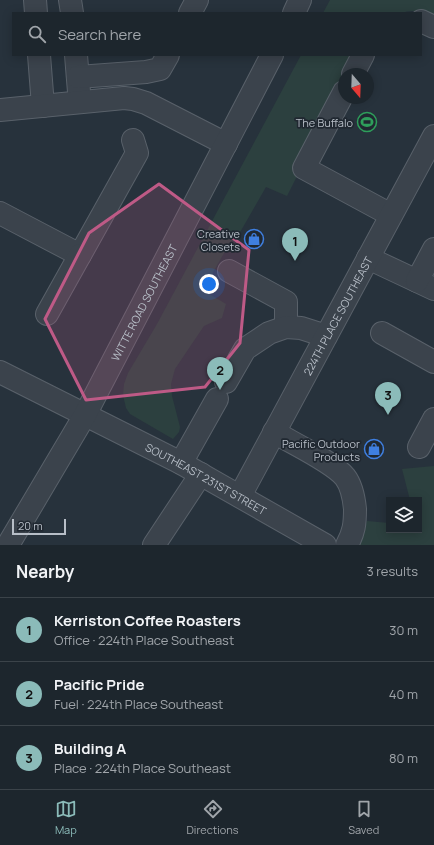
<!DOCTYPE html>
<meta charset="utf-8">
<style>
body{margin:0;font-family:Manrope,sans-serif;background:#252e35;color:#f1f3f6}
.controls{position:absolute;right:12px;bottom:12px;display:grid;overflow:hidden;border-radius:0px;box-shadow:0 2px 10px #0003}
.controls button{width:36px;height:36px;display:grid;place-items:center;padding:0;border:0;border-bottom:1px solid #3b4349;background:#1d262d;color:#f1f3f6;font:20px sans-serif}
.compass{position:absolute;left:338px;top:68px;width:36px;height:36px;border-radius:50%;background:#1d262d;box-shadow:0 2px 10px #0003;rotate:161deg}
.scale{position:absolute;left:12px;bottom:10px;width:54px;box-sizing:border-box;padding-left:4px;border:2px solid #b7bec7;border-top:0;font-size:11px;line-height:14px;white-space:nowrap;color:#b7bec7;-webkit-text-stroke:3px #202831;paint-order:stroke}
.you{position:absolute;left:209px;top:284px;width:14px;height:14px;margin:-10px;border:3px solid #fff;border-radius:50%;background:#1a73e8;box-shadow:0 0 0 6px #1a73e833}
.badge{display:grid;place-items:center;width:26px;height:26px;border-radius:50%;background:#8bbbb9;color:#111;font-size:13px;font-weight:700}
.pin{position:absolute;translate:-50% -33px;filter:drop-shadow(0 1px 2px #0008)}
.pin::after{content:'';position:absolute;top:21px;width:14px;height:12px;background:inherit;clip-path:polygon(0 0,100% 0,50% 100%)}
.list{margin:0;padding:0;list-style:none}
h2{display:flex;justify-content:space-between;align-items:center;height:52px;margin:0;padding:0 16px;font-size:17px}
h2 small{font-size:13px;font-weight:400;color:#a0a5aa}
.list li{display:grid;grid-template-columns:26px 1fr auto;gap:12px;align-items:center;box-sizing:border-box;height:64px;padding:0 16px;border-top:1px solid #3b4349}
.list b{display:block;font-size:15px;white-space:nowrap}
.list p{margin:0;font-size:13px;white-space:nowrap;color:#a0a5aa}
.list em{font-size:13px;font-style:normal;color:#a0a5aa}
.icon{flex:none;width:22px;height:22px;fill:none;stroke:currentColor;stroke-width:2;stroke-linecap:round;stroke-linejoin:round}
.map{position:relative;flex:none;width:434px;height:545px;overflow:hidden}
.search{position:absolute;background:#1d262d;box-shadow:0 2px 10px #0003;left:12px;right:12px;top:12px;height:44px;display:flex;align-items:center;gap:10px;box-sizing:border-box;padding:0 14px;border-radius:0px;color:#a0a5aa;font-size:15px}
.sheet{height:244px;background:#1d262d}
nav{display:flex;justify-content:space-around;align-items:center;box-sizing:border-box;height:56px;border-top:1px solid #3b4349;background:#1d262d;font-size:11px;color:#a0a5aa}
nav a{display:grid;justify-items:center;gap:2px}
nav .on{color:#8bbbb9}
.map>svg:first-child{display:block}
.green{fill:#2c403f}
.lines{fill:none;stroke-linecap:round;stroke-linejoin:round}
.minor-casing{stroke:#59616a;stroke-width:24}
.minor{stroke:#3b434c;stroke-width:22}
.marked{fill:#be5a86;fill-opacity:0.2;stroke:#be5a86;stroke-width:3;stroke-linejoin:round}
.labels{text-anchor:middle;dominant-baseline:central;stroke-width:3.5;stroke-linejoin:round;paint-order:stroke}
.poi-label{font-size:11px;fill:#b7bec7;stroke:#202831;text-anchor:end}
.street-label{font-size:11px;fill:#b7bec7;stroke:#202831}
</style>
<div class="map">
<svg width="434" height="545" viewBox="0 0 434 545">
<rect width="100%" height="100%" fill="#27323c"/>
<path class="green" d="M330 0H434V17C423 11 412 9 401 13H323Z
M301 55H358L344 74V83L287 196 266 187 235 241H231L203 290 226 304 222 318 204 326 175 369 171 384 172 396 180 427 179 432 173 439 130 414 126 408 123 395 124 384 128 373 157 324Z
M434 466V545H359L367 521 389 523V530H419V500H410L402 469Z"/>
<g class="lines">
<g class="minor-casing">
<g id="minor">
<path d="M35 0 36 13"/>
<path d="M70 0 72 13"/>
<path d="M190 13 197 0"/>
<path d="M294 13 300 0"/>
<path d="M421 21 434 27"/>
<path d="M39 55 43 106"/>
<path d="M76 55 79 92"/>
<path d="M353 74 363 55"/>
<path d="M78 77 146 72 160 69 168 55"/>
<path d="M344 92 304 168 391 215"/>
<path d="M0 110 124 98 133 99 146 103 226 144"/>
<path d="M0 213 80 255 137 153 133 140"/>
<path d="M368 258 434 289"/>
<path d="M229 271 286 302V327"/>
<path d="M417 281 434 249"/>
<path d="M47 314 80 255"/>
<path d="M382 333 434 362"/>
<path id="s1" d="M0 372 181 463 325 545"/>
<path d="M226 382 245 349 269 333 286 327 301 328 326 336"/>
<path d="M274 432C292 443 333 462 345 477 352 486 354 499 355 509 355 524 354 532 347 545"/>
<path d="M419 447 434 419"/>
<path d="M181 463 217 399"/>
<path id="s2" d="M240 496 434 136"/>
<path id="s3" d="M8 545 85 415 272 55"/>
<path d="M154 545 201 474"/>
</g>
</g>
<use href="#minor" class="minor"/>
</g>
<path class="marked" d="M159 184 249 250 240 343 205 387 86 400 45 319 89 233Z"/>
<defs>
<g id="stadium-ring" transform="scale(1)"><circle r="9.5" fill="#202831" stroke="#2e9e5b" stroke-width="1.5"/><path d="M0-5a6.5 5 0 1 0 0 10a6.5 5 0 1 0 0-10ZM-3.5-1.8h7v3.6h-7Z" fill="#2e9e5b"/></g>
<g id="shop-ring" transform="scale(1)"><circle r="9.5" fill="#202831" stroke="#3f7fe0" stroke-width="1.5"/><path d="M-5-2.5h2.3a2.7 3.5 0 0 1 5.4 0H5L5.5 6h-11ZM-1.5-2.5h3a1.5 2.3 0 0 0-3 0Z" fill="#3f7fe0"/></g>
</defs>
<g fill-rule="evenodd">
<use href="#stadium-ring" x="367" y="122"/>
<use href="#shop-ring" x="254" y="239"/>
<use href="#shop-ring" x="374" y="449"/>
</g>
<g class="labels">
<g class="poi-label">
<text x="353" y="122">The Buffalo</text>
<text x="240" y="233">Creative<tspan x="240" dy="13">Closets</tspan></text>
<text x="360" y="443">Pacific Outdoor<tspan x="360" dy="13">Products</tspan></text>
</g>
<g class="street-label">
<text stroke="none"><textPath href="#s3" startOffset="278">WITTE ROAD SOUTHEAST</textPath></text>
<text stroke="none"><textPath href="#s2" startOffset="205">224TH PLACE SOUTHEAST</textPath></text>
<text stroke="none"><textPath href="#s1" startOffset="232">SOUTHEAST 231ST STREET</textPath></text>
</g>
</g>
</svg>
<div class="controls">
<button><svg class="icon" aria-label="layers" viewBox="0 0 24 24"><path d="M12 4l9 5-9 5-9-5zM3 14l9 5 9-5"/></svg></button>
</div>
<svg class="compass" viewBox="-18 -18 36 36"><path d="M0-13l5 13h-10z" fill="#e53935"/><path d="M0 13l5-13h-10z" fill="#a0a5aa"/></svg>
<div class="scale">20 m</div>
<div class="you"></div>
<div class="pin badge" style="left:295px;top:261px">1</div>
<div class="pin badge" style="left:220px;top:390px">2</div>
<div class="pin badge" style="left:388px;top:415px">3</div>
<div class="search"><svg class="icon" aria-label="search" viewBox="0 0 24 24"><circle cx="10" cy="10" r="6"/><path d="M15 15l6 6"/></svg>Search here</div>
</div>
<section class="sheet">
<h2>Nearby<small>3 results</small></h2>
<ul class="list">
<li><span class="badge">1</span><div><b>Kerriston Coffee Roasters</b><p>Office · 224th Place Southeast</p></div><em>30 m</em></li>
<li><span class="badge">2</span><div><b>Pacific Pride</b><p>Fuel · 224th Place Southeast</p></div><em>40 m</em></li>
<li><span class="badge">3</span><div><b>Building A</b><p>Place · 224th Place Southeast</p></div><em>80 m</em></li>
</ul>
</section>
<nav>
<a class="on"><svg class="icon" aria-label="map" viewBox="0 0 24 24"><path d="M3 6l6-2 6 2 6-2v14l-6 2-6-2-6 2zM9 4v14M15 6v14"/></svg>Map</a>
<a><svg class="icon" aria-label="directions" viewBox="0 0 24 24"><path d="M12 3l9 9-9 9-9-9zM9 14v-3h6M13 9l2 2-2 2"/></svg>Directions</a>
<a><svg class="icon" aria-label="saved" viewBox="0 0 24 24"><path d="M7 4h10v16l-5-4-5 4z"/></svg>Saved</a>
</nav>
